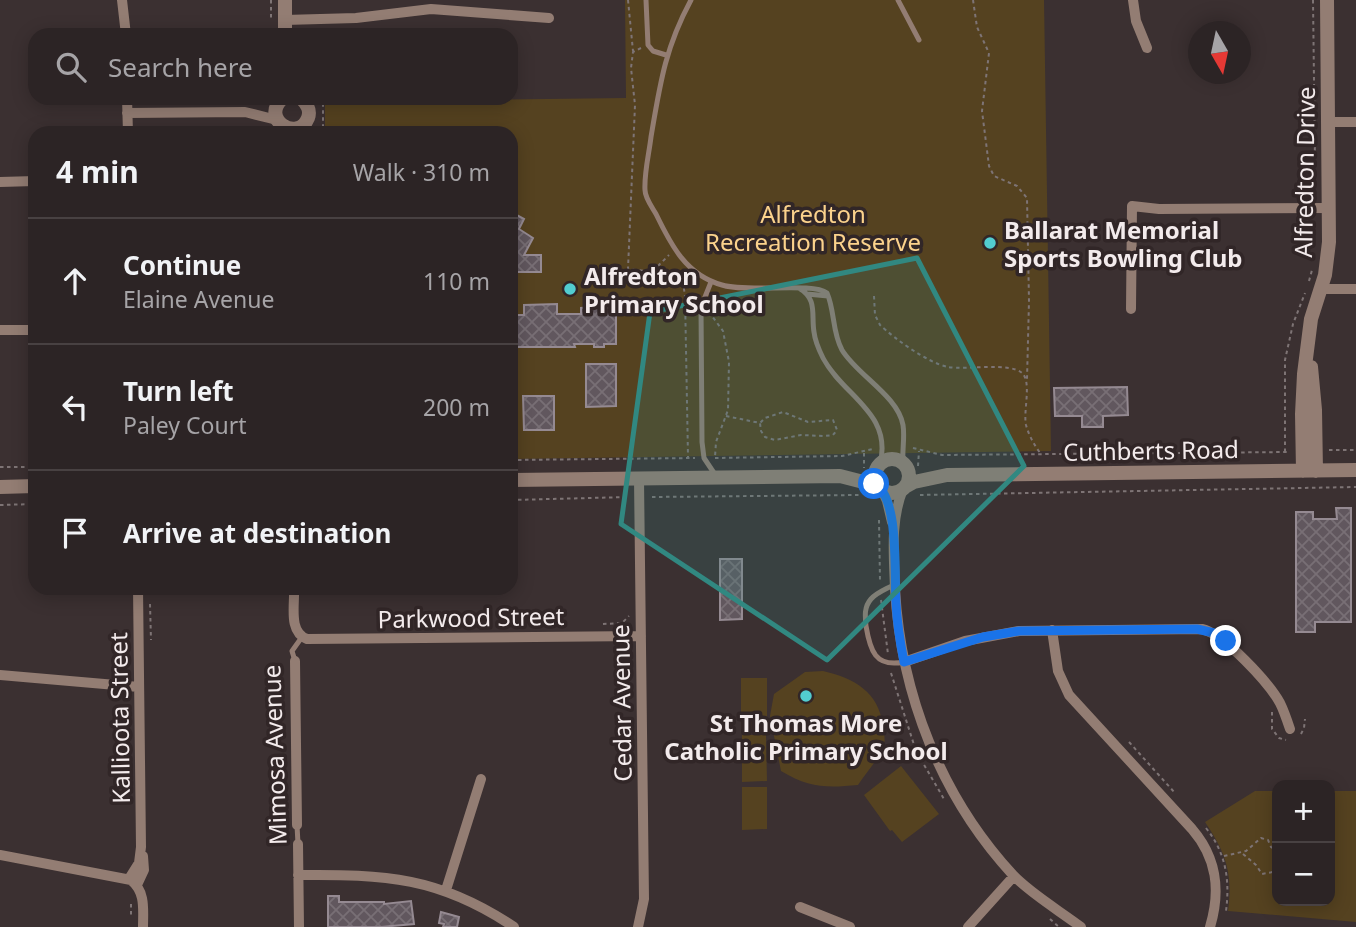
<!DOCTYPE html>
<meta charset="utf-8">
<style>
body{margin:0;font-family:"Noto Sans",sans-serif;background:#342c2d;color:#f1f3f6}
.controls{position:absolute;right:21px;bottom:21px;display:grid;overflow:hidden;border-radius:14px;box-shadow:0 4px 18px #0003}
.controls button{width:63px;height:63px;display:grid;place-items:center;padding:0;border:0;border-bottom:2px solid #484142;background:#2c2425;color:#f1f3f6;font:35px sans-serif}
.compass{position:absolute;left:1188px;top:21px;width:63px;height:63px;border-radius:50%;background:#2c2425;box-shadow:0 4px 18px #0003;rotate:171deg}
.stop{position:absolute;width:21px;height:21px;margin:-16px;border:5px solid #1a73e8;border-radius:50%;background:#fff}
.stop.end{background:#1a73e8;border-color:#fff;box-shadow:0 2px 7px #0008}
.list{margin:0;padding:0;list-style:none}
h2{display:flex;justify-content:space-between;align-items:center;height:91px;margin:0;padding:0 28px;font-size:30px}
h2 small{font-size:23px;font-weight:400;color:#a6a4a7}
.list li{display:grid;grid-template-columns:46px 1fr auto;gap:21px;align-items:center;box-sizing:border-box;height:126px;padding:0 28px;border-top:2px solid #484142}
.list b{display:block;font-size:26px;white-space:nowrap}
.list p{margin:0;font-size:23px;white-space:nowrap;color:#a6a4a7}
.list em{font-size:23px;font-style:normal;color:#a6a4a7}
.icon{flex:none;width:38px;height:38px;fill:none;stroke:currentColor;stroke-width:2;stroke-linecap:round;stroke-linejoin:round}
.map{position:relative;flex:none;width:1356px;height:927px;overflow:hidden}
.search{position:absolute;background:#2c2425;box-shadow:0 4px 18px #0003;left:28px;top:28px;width:490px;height:77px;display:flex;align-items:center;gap:18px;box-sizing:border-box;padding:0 24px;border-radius:21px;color:#a6a4a7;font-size:26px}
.panel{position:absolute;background:#2c2425;box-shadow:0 4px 18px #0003;left:28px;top:126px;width:490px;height:469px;border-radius:21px}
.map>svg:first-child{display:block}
.park{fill:#554220}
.building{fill:url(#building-cross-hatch);stroke:#958a92;stroke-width:2}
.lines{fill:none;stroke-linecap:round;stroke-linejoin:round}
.path{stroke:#7e7475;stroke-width:2;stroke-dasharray:3.5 3.5;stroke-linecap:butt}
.service{stroke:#937d73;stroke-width:5}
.minor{stroke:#937d73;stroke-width:10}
.tertiary{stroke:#937d73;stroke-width:14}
.route{stroke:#1a73e8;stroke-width:9}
.marked{fill:#318881;fill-opacity:0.2;stroke:#318881;stroke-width:5;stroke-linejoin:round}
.poi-dot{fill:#52cdd0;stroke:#312627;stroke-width:2.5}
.labels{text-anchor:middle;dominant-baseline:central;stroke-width:7;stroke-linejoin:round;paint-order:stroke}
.street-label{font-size:24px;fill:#f3ebec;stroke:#312627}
.park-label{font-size:24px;fill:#fbd28c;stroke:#312627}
.poi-label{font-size:24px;font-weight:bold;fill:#f3ebec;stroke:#312627;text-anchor:start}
</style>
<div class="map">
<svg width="1356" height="927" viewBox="0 0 1356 927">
<defs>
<pattern id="building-cross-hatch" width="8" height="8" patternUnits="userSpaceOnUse" patternTransform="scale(1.75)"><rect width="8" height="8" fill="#61575e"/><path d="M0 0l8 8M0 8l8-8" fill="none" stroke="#786f75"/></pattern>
</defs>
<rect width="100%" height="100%" fill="#3b3031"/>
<path class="park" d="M625 0H1044L1051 451 511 459V133H325V102L626 98Z
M823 671C854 678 879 692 883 726 884 733 886 742 883 748 877 761 866 773 858 785 827 788 809 788 781 771L770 716 774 694 805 672Z
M741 678H767V729H741Z
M742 735H766L767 781 742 782Z
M901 766 939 814 902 842 892 830 890 831 864 795Z
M742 787H767V829L742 830Z
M1255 791H1277V901H1330V791H1356V922L1228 911C1233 873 1226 853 1205 822Z"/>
<path class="building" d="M511 212 524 219 519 229 533 238 524 255H541V272H511Z
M557 304V314H581V308L593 307V304H605V308H616V344H604V347H594V344H574L575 347H511V315H524V305Z
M586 364H616V406L586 407Z
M1127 387 1128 415 1103 416V427H1082V416H1055L1054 388Z
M523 396H554V430H524Z
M1336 508H1351V622H1315V632H1296V512H1313V519H1337Z
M720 559H742V619L720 620Z
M328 896H339V902H384V904L411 901 414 924 381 927H328Z
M441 912 459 917 457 927H443L444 924 439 923Z"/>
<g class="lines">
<path class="path" d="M271 0V20
M628 0 633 51
M973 0 977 27 989 53 982 111 989 166 994 176 1017 186 1027 198 1029 301 1027 379
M1313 0 1315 160
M641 48 633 52 631 68 635 105 628 269 682 275 685 296 688 457
M319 98 323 102V133
M1301 199V194H1310L1315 187
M1302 218V222L1310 221 1315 227
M653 271 669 255
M1309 281 1312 270
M874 296 875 315 880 325C895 339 928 363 948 367 966 370 1010 362 1022 373 1032 382 1023 411 1026 425 1029 436 1034 444 1040 453
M709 312 723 331 729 362 728 410 716 442 715 457
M726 416 760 423 761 431 765 437 775 440 801 435 824 436 833 435 837 430 833 420 808 422 783 412 765 418 760 423
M913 448 942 455 1288 452
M1329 450H1356
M1285 452V360L1293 324 1305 293
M864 453V468
M715 458 842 456 873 449
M511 460 695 458
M918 466 919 451
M0 467H35
M920 495 1356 487
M652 497 860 495
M511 500 629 497
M0 505 35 504
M879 520 880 581
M881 600 888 654
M150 604 151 640
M603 624 622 623 629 616
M891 673 916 751 944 799
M1272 712V729L1279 738 1286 740
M1301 734 1304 728 1305 719
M1129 742 1175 793
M1206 828C1226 853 1230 880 1226 911
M1243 854 1256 865 1262 874 1273 872 1274 863 1277 861
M1224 856 1246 851 1261 838 1268 840 1271 847 1277 851
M131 904V917
M1050 919 1059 927"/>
<path class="service" d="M646 0 648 45 653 51 666 55
M691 0C665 48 660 84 651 137 649 154 644 173 645 190 645 198 652 207 656 214 671 245 686 275 722 285 748 293 812 282 827 293 835 311 832 332 842 350 857 375 898 396 903 425 905 437 902 450 903 463
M898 0 919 40
M711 282 701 307 702 442 704 458 716 476
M799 288C818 299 811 315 814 332 815 341 819 350 823 358 843 396 893 413 880 464
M807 294 828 296
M895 584C887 589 877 592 871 599 864 607 865 616 866 626 870 650 875 668 904 662
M295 661 292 651 302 637
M297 825 298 844"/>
<path class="minor" d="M122 0 126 35
M1133 0 1136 21 1147 48
M285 20 356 18 431 9 549 18
M127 98 128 133
M127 113 245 112 277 120
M1328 122H1356
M0 182 35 181
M1321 289H1356
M1131 309 1132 206 1159 209 1329 208
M0 330H35
M881 488 887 501 892 522
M903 489C890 521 894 556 895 589 901 695 941 797 1013 875 1031 894 1060 911 1081 927
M294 588C295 605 288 632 307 639L641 636
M1052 630 1058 671 1069 695 1192 829C1217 858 1221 890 1210 927
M295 661 297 825
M904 662 965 641 1019 631 1202 629C1224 634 1269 683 1280 703 1284 711 1287 720 1290 729
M0 675 139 687
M298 844 299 927
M0 855 131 880C146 892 143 910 143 927
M298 875C385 874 440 877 514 927
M129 879 139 863 141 847 138 588
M137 885 144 870 143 856
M446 890 481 779
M800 907 850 927
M638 927 644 899 639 479
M968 927 1014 876"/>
<path class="tertiary" d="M285 0V35
M283 98C259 119 298 143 308 118 311 110 307 104 301 98
M1311 367 1315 410 1316 471
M875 476a17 17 0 1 1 34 0a17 17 0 1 1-34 0Z
M1303 471 1302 414 1304 374 1311 319 1325 275 1329 242 1327 0
M511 480 840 476 879 486
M0 487 35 486
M905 487 914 482 947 475 1356 470"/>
</g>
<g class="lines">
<path class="route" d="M874 484C900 495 894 578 896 603 897 623 900 642 904 662L983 637 1019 631 1197 629 1214 633 1226 641"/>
</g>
<path class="marked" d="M917 258 1024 466 827 660 621 524 650 312Z"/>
<g class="poi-dot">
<circle cx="990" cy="243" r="7"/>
<circle cx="570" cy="289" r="7"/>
<circle cx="806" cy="696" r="7"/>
</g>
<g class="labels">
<g class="street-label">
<text transform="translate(1304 172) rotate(-89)">Alfredton Drive</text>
<text transform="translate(1151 450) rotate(-1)">Cuthberts Road</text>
<text transform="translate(471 617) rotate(-1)">Parkwood Street</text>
<text transform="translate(621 703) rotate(-91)">Cedar Avenue</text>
<text transform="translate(119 718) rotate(-91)">Kallioota Street</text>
<text transform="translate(274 755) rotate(-92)">Mimosa Avenue</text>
</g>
<g class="park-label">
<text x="813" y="213">Alfredton<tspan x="813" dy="28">Recreation Reserve</tspan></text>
</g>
<g class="poi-label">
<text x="1004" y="229">Ballarat Memorial<tspan x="1004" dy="28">Sports Bowling Club</tspan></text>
<text x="584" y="275">Alfredton<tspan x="584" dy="28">Primary School</tspan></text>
<text x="806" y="722" text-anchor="middle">St Thomas More<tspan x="806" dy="28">Catholic Primary School</tspan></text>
</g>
</g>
</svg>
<div class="controls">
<button>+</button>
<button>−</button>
</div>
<svg class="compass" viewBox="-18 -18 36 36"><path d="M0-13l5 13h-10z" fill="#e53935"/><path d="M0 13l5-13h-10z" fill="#a6a4a7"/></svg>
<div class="stop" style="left:874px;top:484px"></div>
<div class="stop end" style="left:1226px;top:641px"></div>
<div class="search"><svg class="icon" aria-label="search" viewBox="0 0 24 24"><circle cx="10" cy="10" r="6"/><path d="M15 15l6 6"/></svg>Search here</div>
<section class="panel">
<h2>4 min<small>Walk · 310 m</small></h2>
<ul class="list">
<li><svg class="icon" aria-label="ahead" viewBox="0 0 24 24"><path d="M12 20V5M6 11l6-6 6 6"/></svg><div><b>Continue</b><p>Elaine Avenue</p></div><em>110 m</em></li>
<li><svg class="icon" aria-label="left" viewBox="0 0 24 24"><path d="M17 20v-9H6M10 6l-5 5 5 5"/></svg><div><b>Turn left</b><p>Paley Court</p></div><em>200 m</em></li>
<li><svg class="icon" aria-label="arrive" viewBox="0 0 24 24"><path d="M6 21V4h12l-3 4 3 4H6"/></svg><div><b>Arrive at destination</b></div></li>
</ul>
</section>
</div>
